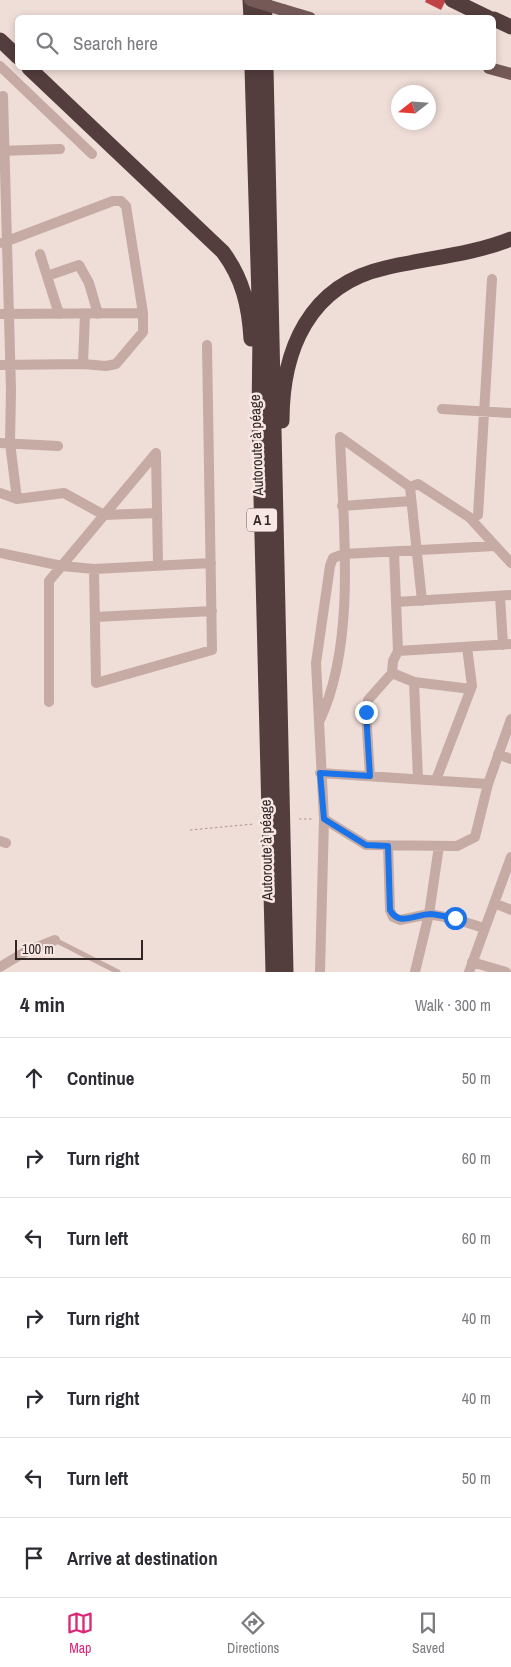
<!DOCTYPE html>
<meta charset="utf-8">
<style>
body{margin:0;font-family:"Archivo Narrow",sans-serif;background:#f7f7f7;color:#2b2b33}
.compass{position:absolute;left:391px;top:85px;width:45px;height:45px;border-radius:50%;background:#fff;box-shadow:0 2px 8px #0003;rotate:253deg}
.scale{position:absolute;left:15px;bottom:12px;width:128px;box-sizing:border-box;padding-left:5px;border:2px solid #322625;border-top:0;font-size:14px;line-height:18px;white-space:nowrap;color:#322625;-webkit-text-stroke:4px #f8e8e3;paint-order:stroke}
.stop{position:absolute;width:15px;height:15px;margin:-11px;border:4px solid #1a73e8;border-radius:50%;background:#fff}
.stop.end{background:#1a73e8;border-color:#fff;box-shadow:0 1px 5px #0008}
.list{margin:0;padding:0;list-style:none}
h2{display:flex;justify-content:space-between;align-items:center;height:65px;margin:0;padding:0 20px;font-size:21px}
h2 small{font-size:16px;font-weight:400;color:#7c7c81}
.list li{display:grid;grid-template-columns:32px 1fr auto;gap:15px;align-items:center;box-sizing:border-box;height:80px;padding:0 20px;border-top:1px solid #e1e1e2}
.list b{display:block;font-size:19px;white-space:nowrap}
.list em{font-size:16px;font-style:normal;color:#7c7c81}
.icon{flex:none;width:28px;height:28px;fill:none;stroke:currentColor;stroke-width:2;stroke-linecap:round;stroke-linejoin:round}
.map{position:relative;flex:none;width:511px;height:972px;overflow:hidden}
.search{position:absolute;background:#fff;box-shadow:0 2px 8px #0003;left:15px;right:15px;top:15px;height:55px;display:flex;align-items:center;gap:12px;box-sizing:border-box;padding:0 18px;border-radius:8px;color:#7c7c81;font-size:19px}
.sheet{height:625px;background:#fff}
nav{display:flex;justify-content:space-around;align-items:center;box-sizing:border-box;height:70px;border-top:1px solid #e1e1e2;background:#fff;font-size:14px;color:#7c7c81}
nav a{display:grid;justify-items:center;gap:2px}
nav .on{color:#db2777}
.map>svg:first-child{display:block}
.building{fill:#c04447}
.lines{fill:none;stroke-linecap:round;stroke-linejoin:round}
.path{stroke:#b2948e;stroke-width:1;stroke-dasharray:2.5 2.5;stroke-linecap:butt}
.lane{stroke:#c6aaa4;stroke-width:5}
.street{stroke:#c6aaa4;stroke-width:10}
.primary{stroke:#745957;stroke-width:12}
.highway{stroke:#533d3d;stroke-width:15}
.primary-bridge{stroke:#745957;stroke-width:12}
.route{stroke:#1a73e8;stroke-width:6}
.labels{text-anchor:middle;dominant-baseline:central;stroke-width:5;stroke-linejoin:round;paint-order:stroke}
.shield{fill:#f8e8e3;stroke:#6d605e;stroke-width:1}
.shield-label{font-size:14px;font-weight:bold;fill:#322625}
.street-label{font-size:15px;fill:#322625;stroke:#f8e8e3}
</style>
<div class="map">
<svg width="511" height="972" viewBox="0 0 511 972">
<rect width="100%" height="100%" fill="#efddd7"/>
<path class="building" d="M426 0H446L441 10 425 2Z"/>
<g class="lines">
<path class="path" d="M299 819H314
M190 830 254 824"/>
<path class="lane" d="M55 940 118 972"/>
<path class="street" d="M0 66 92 154
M3 96 11 390 10 443 17 499
M0 151 60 149
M2 243 113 201H121L126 206 143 313
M40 254 59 314
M47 276 79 265 89 283 98 314
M0 314 143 313V332L116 364 106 366 83 364 0 365
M83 364 85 314
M442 409 511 413
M340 437 410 487 422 601
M0 443 58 446
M156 453 158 565
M410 487 418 484 469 517 511 563
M0 493 17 499 64 493 104 515 157 513
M342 506 411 501
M478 515 492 279
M0 553 62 566 94 569 211 563
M94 569 96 683 212 650 207 345
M500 596 503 645
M396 602 511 595
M95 617 212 611
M398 651 511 644
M392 673 414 682 471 689
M414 682 418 779
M49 702V581L156 453
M320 720C357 641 343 523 340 437
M498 754 511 759
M320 773 488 784
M370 776 366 712 368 700 392 673 393 661 398 651 394 552
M436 780 472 686 467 647
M324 819 366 845 457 846 475 837 488 784 511 719
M0 841 6 843
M388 845 390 910 393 917 400 920 429 914 455 919 484 928
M494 903 511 910
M472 962 506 972
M0 967 25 952 55 940
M320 972 324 819 316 663 330 566 333 558 344 554 495 546
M415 972 429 914 439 846
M469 972 511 857"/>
<path class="primary" d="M283 10 310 18
M489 68 511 74"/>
<path class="highway" d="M250 0 251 18
M264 0 265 18
M452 0 489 18
M494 19 511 27
M0 40 18 57
M29 68 223 252C243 279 249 306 251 339
M252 68 260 331 259 418 273 972
M266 68 286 972
M282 421C282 350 309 285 385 268 427 258 471 255 511 239"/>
<path class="primary-bridge" d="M250 0 283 10"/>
</g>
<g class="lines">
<path class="route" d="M366 712 370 776 320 773 324 819 366 845 388 846 390 910C399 927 416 914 431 914 439 915 447 917 455 918"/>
</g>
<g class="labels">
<rect class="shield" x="247" y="508.5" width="30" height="23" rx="4"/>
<g class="shield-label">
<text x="262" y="520">A 1</text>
</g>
<g class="street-label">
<text transform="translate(256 445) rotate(-92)">Autoroute à péage</text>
<text transform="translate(266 850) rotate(-91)">Autoroute à péage</text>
</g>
</g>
</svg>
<svg class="compass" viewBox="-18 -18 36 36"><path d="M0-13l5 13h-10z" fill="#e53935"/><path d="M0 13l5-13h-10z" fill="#7c7c81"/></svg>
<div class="scale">100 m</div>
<div class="stop" style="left:455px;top:918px"></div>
<div class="stop end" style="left:366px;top:712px"></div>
<div class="search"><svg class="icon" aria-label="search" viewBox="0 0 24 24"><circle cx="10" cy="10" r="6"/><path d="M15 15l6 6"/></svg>Search here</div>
</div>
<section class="sheet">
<h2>4 min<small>Walk · 300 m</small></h2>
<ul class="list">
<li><svg class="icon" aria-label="ahead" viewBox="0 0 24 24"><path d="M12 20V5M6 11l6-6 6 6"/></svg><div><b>Continue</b></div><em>50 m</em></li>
<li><svg class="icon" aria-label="right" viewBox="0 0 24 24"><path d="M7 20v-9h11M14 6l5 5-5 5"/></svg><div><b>Turn right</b></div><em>60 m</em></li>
<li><svg class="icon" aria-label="left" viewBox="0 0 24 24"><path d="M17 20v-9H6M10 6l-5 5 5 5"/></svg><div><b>Turn left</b></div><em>60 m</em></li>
<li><svg class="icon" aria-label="right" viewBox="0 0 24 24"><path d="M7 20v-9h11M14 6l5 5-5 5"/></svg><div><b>Turn right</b></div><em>40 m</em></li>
<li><svg class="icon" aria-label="right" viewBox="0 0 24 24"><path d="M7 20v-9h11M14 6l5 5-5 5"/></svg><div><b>Turn right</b></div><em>40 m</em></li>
<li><svg class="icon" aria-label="left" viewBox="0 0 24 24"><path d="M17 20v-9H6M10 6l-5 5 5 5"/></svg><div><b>Turn left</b></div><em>50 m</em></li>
<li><svg class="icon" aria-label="arrive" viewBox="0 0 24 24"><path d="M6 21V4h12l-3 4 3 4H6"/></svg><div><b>Arrive at destination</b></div></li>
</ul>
</section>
<nav>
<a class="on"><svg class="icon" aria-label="map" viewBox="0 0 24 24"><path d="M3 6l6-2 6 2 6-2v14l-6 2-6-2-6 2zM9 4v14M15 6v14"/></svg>Map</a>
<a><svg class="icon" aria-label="directions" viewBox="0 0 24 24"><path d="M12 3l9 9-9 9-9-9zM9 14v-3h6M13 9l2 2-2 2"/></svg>Directions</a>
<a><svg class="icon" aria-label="saved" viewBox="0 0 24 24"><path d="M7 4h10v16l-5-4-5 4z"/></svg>Saved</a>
</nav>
